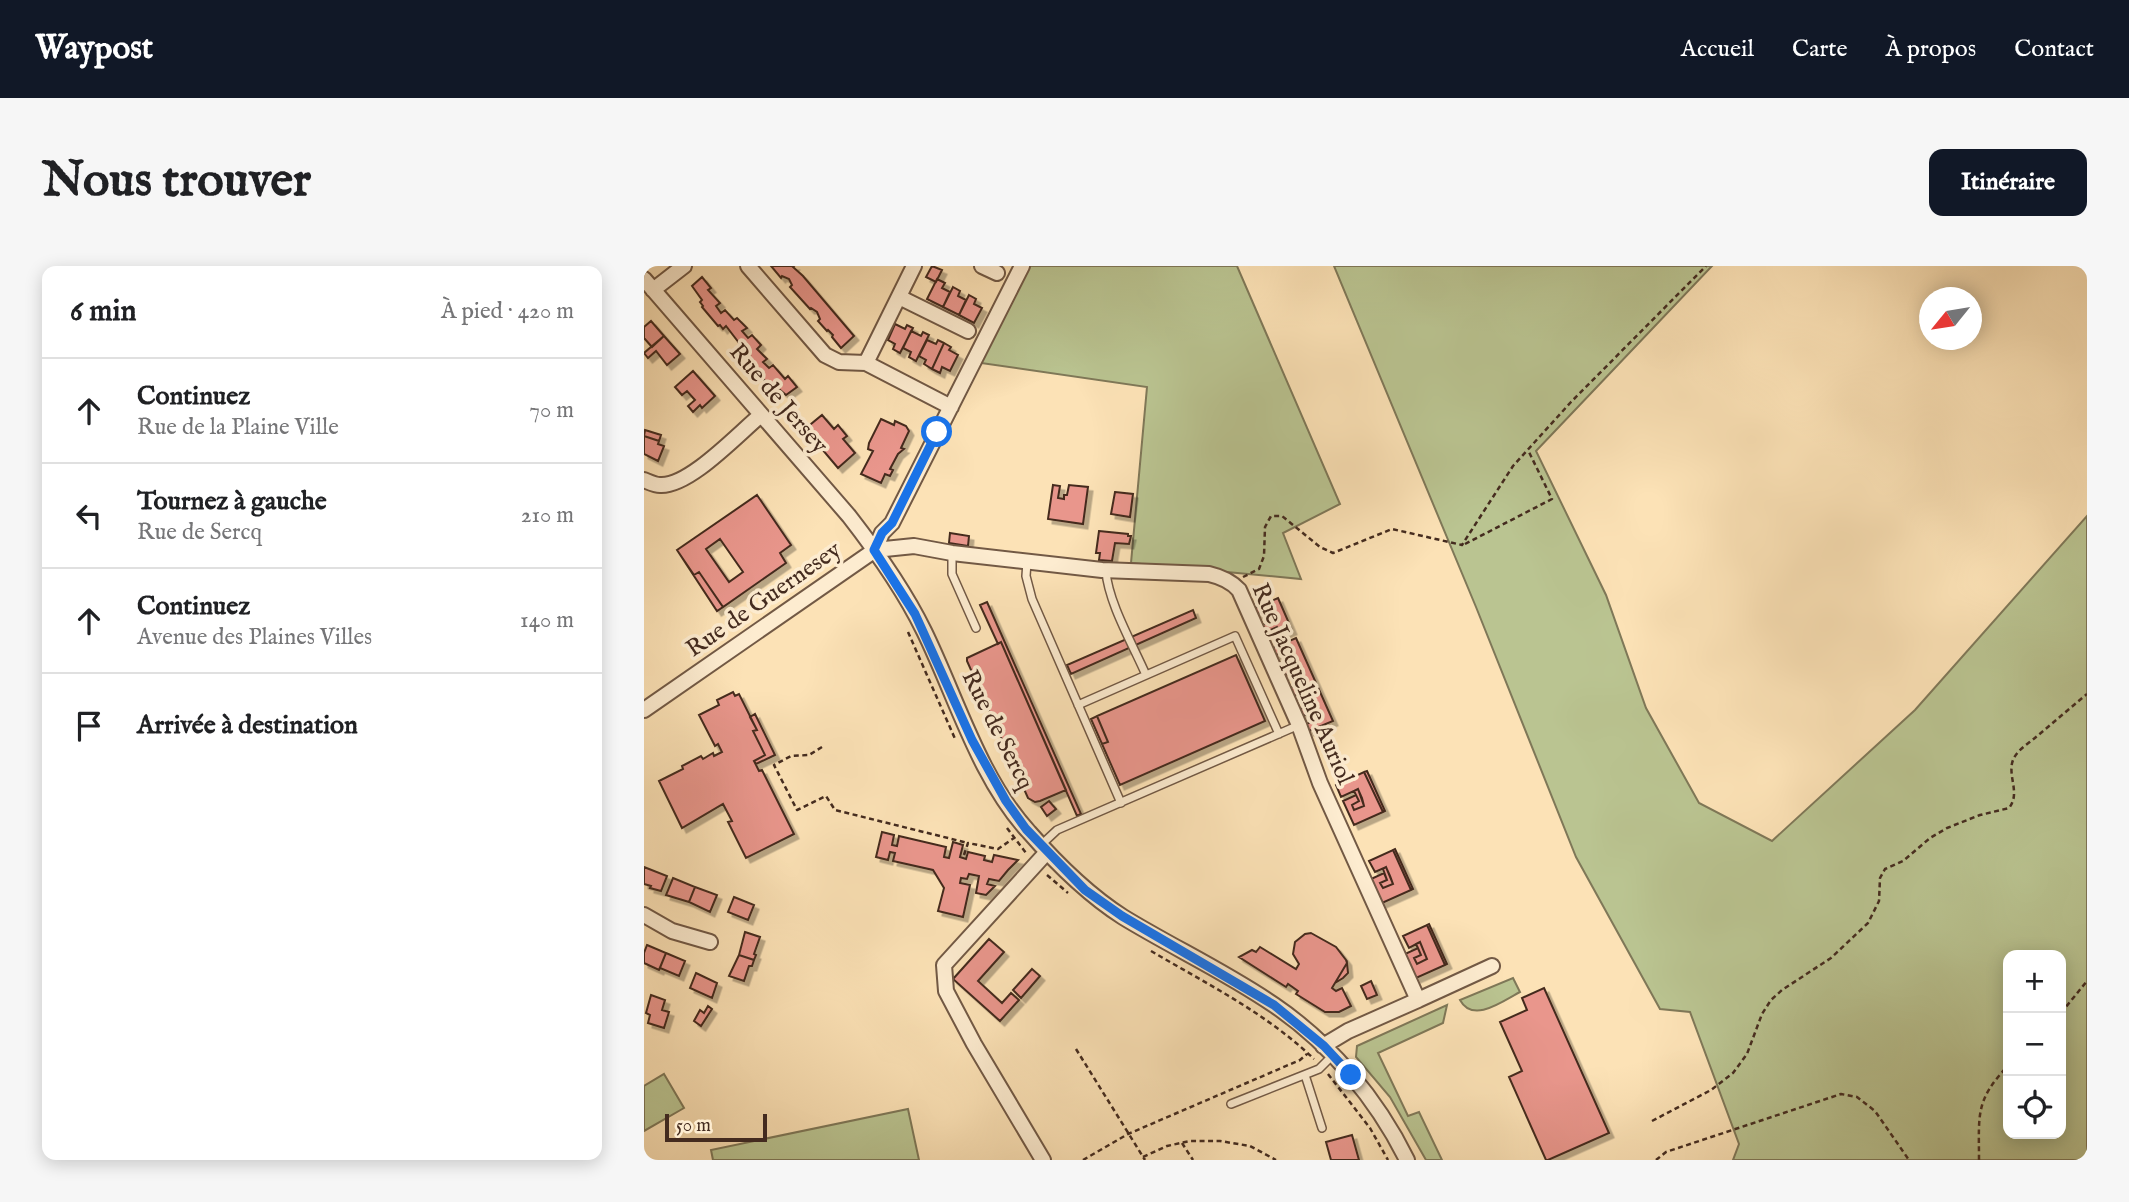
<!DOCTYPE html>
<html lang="fr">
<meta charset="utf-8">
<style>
body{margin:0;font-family:"IM FELL English",serif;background:#f6f6f6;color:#202124}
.controls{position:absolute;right:21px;bottom:21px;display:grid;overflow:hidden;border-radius:14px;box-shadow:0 4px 18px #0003}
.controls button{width:63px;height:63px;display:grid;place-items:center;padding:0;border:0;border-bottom:2px solid #e0e0e0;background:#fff;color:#202124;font:35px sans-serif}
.compass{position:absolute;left:1275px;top:21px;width:63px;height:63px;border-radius:50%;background:#fff;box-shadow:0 4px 18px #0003;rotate:240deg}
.scale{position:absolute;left:21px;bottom:18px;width:102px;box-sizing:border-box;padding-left:7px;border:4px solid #442b1f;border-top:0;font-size:19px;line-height:24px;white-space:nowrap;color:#442b1f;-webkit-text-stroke:5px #fdecd0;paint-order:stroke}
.stop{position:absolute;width:21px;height:21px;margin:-16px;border:5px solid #1a73e8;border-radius:50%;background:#fff}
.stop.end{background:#1a73e8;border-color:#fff;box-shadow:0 2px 7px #0008}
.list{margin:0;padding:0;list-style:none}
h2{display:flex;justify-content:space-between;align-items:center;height:91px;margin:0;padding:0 28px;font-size:30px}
h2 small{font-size:23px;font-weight:400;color:#757577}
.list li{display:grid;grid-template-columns:46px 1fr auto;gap:21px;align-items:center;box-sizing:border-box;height:105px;padding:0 28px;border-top:2px solid #e0e0e0}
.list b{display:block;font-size:26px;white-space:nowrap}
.list p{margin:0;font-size:23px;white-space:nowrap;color:#757577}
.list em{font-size:23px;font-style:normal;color:#757577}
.icon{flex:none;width:38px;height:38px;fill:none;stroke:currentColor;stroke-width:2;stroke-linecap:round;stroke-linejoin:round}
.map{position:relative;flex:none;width:1443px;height:894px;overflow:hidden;border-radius:14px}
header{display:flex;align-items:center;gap:42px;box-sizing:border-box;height:98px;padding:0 35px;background:#111827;color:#fff}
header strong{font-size:33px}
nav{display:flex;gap:38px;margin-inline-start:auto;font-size:24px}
.intro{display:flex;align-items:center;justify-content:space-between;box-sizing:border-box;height:168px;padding:0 42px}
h1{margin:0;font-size:49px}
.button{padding:18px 32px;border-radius:14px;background:#111827;color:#fff;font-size:24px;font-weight:700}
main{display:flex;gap:42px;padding:0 42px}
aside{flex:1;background:#fff;border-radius:14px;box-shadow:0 4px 18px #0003}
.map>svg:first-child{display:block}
.green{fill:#bac491;stroke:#7f7858;stroke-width:2;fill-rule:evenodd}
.building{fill:#e9968c;stroke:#442b1f;stroke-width:2;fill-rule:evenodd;filter:url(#shadow)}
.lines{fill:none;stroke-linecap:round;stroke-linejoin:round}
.lane-casing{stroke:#725945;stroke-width:10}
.street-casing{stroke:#725945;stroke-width:18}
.path{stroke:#442b1f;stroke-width:2.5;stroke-dasharray:5 3.5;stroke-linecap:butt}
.lane{stroke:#fdecd0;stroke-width:7}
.street{stroke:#fdecd0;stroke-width:14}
.route{stroke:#1a73e8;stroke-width:9}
.labels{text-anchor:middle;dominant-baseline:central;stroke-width:7;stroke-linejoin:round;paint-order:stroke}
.street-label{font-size:24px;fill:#442b1f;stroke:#fdecd0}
</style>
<header>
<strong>Waypost</strong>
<nav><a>Accueil</a><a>Carte</a><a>À propos</a><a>Contact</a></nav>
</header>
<div class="intro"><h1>Nous trouver</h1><a class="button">Itinéraire</a></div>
<main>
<aside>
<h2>6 min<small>À pied · 420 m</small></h2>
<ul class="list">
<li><svg class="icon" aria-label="ahead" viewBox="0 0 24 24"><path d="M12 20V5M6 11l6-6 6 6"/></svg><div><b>Continuez</b><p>Rue de la Plaine Ville</p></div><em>70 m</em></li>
<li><svg class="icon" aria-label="left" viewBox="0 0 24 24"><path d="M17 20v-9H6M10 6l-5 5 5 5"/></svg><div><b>Tournez à gauche</b><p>Rue de Sercq</p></div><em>210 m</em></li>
<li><svg class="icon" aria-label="ahead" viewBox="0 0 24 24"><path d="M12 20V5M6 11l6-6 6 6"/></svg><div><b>Continuez</b><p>Avenue des Plaines Villes</p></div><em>140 m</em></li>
<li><svg class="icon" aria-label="arrive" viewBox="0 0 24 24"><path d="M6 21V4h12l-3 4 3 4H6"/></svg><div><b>Arrivée à destination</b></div></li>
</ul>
</aside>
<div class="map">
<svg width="1443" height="894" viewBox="0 0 1443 894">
<defs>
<filter id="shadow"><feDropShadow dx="4.5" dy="4.5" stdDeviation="0" flood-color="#0004"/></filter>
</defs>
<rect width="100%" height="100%" fill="#fce2b6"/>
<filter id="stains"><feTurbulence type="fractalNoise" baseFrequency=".00286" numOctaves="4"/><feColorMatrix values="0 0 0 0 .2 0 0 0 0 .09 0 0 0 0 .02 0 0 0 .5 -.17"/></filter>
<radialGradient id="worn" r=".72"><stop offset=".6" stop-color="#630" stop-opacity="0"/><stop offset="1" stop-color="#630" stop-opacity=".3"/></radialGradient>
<path class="green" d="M385 0H593L696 238 639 267 657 313 487 297 503 121 337 97Z
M690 0H1068L892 185 962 329 1002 442 1055 537 1128 575 1271 444 1443 250V894H1089L1095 878 1046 746 1016 743 932 591 832 341ZM1364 689H1417V868H1364Z
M869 712 876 726C859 735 829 758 816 734Z
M803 739 799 757 734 787 764 850 775 846 798 894H782L746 831 712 791 713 780Z
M20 808 40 842 0 865V820Z
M264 843 275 894H69L67 884Z"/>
<path class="building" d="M127 0H150L149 1 159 10 210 70 197 82 188 71 189 69 184 64 183 65 174 55 176 53 173 46 167 42 166 43 146 21 148 19 145 13 138 10 137 12Z
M288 0 298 4 292 16 282 11Z
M58 11 67 22 64 24 76 37 72 40 77 47 81 44 90 54 93 52 103 62 98 65 104 72 108 69 117 79 113 83 123 93 119 96 125 102 129 99 141 113 144 110 153 121 142 129 128 117 124 115 122 116 105 96 107 95 103 91 106 89 103 85 102 86 82 60 79 63 76 59 74 60 58 41 59 40 56 36 58 34 48 20Z
M293 13 301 17 298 22 306 26 299 41 283 33Z
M309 21 316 25 314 30 322 34 315 49 299 41Z
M325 29 332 33 330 38 338 42 330 57 315 49Z
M7 55 20 70 8 81 0 72V61Z
M251 58 261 63 263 59 269 62 256 87 249 83 251 78 244 74Z
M267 65 277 70 279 66 285 69 272 95 265 91 267 86 259 82Z
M20 70 36 88 23 99 12 85 4 92 0 87Z
M283 74 292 78 294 74 300 77 288 103 280 98 282 94 275 90Z
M300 77 307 81 305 84 314 89 306 105 298 101 296 107 288 103Z
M49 105 71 130 58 142 56 139 49 146 44 140 51 134 43 125 38 129 31 121Z
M178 149 190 163 194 159 203 170 199 173 211 187 194 202 161 163Z
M237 153 250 159 251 155 262 160 265 165 257 182 260 183 254 188 246 203 249 204 246 210 241 208 237 217 217 208 229 185 224 183 225 177Z
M1 164 17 169 15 175 0 170Z
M0 170 15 175 14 178 20 180 14 195 0 188Z
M409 219 416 220 414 232 420 233V229H423L425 219 444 221 439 258 404 253Z
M471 226 489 228 486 251 467 248Z
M113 229 147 279 136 287 142 297 79 341 55 306 50 309 33 284ZM76 273 99 306 85 316 62 283Z
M455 265 484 268V270H487L485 278 471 277 468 295 455 294 456 287H452Z
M306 267 325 270 324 280 305 277Z
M33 284 50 309 55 306 79 341 73 345Z
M634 332 648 364 637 369 633 361 622 366 618 359 630 354 625 343 614 348 611 342Z
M343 336 437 548 433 550 357 376 354 378 336 339Z
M549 344 552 352 427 408 423 399Z
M652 372 689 455 665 465 662 458 674 453 671 445 659 450 656 443 668 438 662 425 650 430 646 422 659 417 653 404 641 409 637 401 649 396 644 384 632 389 629 382Z
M357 376 422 524 396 535 391 536 384 532 323 395V392Z
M592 389 621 455 476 519 458 478 464 476 453 450Z
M89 426 91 430 95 428 113 464 109 465 121 489 110 495 115 505 118 504 150 568 102 592 84 556 88 555 79 538 38 562 15 515 39 503 38 500 57 490 59 493 69 487 70 490 78 486 74 478 71 480 55 449 75 439 73 434Z
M111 448 131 489 112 498 110 495 121 489 109 465 113 464 106 451Z
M453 450 464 476 458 478 447 453Z
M723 505 741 545 739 546 720 506Z
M720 506 739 546 710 559 699 535 712 529 715 535 708 539 710 544 720 540 718 532 714 523 697 531 692 519Z
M714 523 720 540 710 544 708 539 715 535 710 525Z
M405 535 412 543 403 550 397 541Z
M238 566 250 569 248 579 253 580 255 570 302 581 300 591 305 592 309 576 319 579 316 591 322 593 324 586 341 590 340 594 348 596 350 589 374 594 364 604 355 615 345 613 343 618 351 620 342 629 332 627 335 610 325 608 323 613 317 612 316 617 326 619 319 651 294 645 300 622 289 604 249 595 251 587 246 586 244 594 232 591Z
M751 583 769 623 767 624 749 584Z
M749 584 767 624 738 637 727 613 740 607 743 614 736 617 739 622 749 618 746 610 742 601 731 606 725 595Z
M0 601 23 610 17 625 6 622 7 620 0 618Z
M742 601 749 618 739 622 736 617 743 614 739 603Z
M29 612 51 621 45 636 22 629Z
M51 621 73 629 66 646 45 636Z
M90 631 110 639 104 654 84 646Z
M785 658 803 698 801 699 783 659Z
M783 659 801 699 772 712 761 688 774 682 777 689 770 692 773 698 783 693 776 676 765 682 759 670Z
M101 666 116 671 110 688 112 689 110 694 95 689Z
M667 667 692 681 702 694 703 697 688 722 692 725 698 722 707 740 695 746H681L652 728 654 725 644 718 642 721 595 691 608 684 612 686 616 681 652 703 655 698 649 688 651 676 661 668Z
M345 673 360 686 334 715 358 737 367 727 375 734 356 755 309 713Z
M776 676 783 693 773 698 770 692 777 689 772 678Z
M3 679 22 687 15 704 0 697V687Z
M22 687 41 695 35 710 16 702Z
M95 689 110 694 108 700H105L100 715 85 710Z
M703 697 704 707 699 712 691 717Z
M388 703 396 710 377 732 369 724Z
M52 707 73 717 68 732 46 722Z
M727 715 733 729 723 733 717 720Z
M900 722 965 867 904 894H902L865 811 878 805 856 756 883 744 878 732Z
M7 729 21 734 18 744 25 746 20 762 4 757 6 749 2 747Z
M64 740 68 743 57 760 50 755 56 744 60 747Z
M708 869 715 894H687L682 876Z"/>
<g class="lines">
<g class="lane-casing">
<path id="lane" d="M308 287V308L332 362
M383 296 382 310 388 333 477 537
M462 305C464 336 489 379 502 409
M434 439 591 370 635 468
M397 579 413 564 655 459
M661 809 678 862
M587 838 675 803 689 789"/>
</g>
<g class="street-casing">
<path id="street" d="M104 0 181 89 195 96 222 97 307 141
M338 0 353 7
M0 13 205 250C233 286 260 324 280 365 312 430 335 512 385 566 413 598 443 628 479 651 528 681 582 706 630 739 686 777 733 833 763 894
M9 24 40 0
M255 31 324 65
M222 97 270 0
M0 214C5 216 11 219 16 219 45 221 94 168 117 149
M231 284 238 267 248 257 378 0
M0 444 231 284 270 280 308 287 458 304 565 308C578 311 587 315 595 324L655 459 676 517 774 734 704 765 679 780
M0 649 28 665 66 676
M774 734 848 700
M399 894 330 778 302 725 300 699 403 586"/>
</g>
<path class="path" d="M821 278 908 233 884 184
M599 311 615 303 620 290 621 261 627 250H638L676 281 689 287 748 263 818 279 869 200 927 136 1062 0
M264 366 312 475
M178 481 165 489 147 490 130 499 153 544 182 530 191 544 324 577
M363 562 382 587
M320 589 324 577 354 583 370 572
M403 609 424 627
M507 685C563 718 622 747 670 793
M1417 747 1443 715
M432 783 501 894
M684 808 726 862 744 894
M1008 855 1067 824 1089 807 1103 788 1118 748 1127 734 1138 724 1187 692 1224 657 1235 635 1236 612 1241 603 1259 595 1286 572 1303 562 1336 549 1365 542C1377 527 1363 510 1369 494 1373 484 1384 478 1392 471 1409 457 1426 442 1443 428
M538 877 549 894
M499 891 523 880 546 875H576L606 880 632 894
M439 894 484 868 656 794 663 788
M1012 894 1022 886 1197 828 1213 831 1231 845 1265 894
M1335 894C1335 849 1331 834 1364 800"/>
<use href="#lane" class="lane"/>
<use href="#street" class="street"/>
</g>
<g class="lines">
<path class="route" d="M293 166 248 257 238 267 230 284 271 348 328 474 362 535 382 563 441 624 478 650 630 739 680 780 707 809"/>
</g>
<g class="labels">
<g class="street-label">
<text transform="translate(134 133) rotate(49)">Rue de Jersey</text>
<text transform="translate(120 334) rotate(-35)">Rue de Guernesey</text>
<text transform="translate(658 418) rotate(66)">Rue Jacqueline Auriol</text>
<text transform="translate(353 464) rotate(63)">Rue de Sercq</text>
</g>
</g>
<rect width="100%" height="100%" filter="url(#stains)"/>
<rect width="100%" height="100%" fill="url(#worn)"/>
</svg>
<div class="controls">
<button>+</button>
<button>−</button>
<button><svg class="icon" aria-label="locate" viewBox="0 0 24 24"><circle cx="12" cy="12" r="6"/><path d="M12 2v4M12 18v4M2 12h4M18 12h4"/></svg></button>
</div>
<svg class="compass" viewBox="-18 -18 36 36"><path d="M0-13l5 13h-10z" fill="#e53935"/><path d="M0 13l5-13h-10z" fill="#757577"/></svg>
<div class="scale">50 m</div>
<div class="stop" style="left:293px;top:166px"></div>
<div class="stop end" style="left:707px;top:809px"></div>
</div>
</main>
